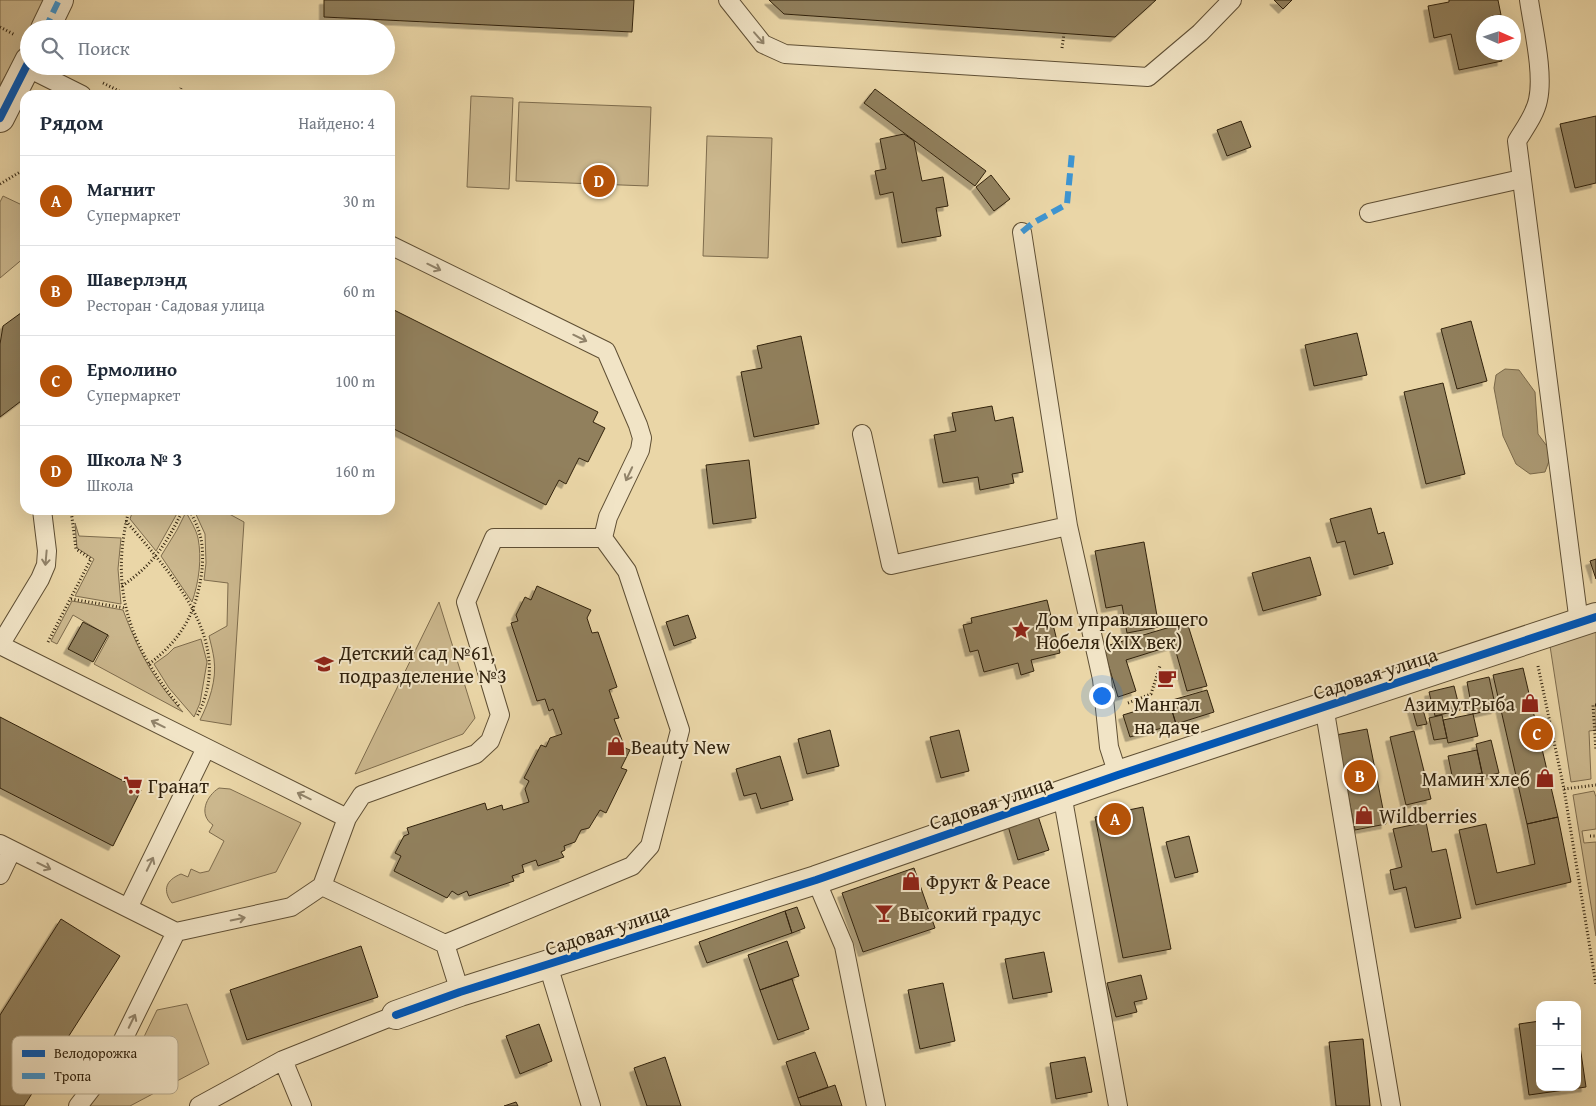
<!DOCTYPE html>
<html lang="ru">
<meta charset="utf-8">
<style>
body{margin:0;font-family:"Gentium Book Plus",serif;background:#f6f6f7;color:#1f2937}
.controls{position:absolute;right:15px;bottom:15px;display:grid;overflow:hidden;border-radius:10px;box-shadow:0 5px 20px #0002}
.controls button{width:45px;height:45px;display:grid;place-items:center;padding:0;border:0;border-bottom:1px solid #e0e1e3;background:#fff;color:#1f2937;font:25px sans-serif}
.compass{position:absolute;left:1476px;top:15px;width:45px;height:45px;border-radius:50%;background:#fff;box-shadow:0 5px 20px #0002;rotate:93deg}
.you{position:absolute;left:1101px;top:695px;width:18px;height:18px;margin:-12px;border:4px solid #fff;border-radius:50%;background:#1a73e8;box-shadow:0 0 0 8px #1a73e833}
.badge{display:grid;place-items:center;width:32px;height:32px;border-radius:50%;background:#b45309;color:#fff;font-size:16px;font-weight:700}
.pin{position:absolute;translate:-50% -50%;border:2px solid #fff;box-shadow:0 1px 5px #0006}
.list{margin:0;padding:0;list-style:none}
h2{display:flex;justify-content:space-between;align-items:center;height:65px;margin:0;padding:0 20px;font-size:21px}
h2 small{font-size:16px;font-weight:400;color:#747a83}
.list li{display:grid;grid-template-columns:32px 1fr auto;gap:15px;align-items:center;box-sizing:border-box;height:90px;padding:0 20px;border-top:1px solid #e0e1e3}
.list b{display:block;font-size:19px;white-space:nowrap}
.list p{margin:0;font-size:16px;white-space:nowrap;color:#747a83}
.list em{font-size:16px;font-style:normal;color:#747a83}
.icon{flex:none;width:28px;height:28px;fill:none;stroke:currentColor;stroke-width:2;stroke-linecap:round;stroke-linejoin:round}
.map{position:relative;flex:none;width:1596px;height:1106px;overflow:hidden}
.search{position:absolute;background:#fff;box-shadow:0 5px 20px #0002;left:20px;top:20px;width:375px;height:55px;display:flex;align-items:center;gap:12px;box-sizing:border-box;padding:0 18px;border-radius:28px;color:#747a83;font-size:19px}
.panel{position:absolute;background:#fff;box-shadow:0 5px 20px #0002;left:20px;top:90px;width:375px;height:425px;border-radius:15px}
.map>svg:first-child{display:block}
.green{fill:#cbb78d;stroke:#7e6c4d}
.water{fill:#ab9973;stroke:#7a694a}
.building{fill:#91805d;stroke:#31220d;filter:url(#shadow)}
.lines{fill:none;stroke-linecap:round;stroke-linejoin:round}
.lane-casing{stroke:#5f4f34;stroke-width:20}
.street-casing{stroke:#5f4f34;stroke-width:30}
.path{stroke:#31220d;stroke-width:3;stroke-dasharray:1 2.5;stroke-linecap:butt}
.lane{stroke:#f1e4c6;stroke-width:18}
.street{stroke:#f1e4c6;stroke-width:28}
.quiet{stroke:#3d95d2;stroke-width:6;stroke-dasharray:12 6;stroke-linecap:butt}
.cycleway-casing{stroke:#f1e4c6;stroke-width:11}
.cycleway{stroke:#0057b8;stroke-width:8}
.oneway{stroke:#91836a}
.labels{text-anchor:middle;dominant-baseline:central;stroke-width:4;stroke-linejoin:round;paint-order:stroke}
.poi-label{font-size:20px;fill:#31220d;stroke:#f1e4c6;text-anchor:start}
.street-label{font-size:20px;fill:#31220d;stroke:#f1e4c6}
.key{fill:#f1e4c6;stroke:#b7aa8e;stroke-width:1}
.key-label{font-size:14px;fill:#31220d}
</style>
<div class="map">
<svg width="1596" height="1106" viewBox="0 0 1596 1106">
<defs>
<filter id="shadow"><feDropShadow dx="-4.5" dy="4.5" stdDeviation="0" flood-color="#0004"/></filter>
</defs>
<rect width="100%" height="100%" fill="#ead6a7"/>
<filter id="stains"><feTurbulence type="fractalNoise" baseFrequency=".004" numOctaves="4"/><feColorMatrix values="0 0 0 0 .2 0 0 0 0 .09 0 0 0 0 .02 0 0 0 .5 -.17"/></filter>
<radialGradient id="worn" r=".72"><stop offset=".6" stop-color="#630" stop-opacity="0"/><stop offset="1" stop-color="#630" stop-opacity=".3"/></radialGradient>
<path class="green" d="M0 0H49L32 29H29V35L0 85Z
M471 96 513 98 509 189 467 187Z
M519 102 651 107 648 186 516 181Z
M707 136 772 138 768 258 703 256Z
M3 196 22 205 25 226V257L0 278V202Z
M133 510H179L156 551 130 519Z
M194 510H222L244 522 231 725 200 720C209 702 217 680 214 659 213 652 211 644 209 636L227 626 228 583 204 580 206 563 205 534Z
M186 512C190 520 196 529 198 538 202 558 199 582 192 602L161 556 177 530Z
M75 523 79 536 121 538 118 569 121 604 75 596 94 559 77 548Z
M72 601 123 610C139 652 152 678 183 712L94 664 109 636 73 615 57 644 51 641Z
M439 602 475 718 463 734 355 774Z
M1596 630V730L1589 731 1591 779 1571 782 1550 646Z
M201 639 207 662 200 703 194 717 169 688 154 664 168 654 174 648Z
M219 788 230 789 301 823 276 872 172 903C162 890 166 880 181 874L188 877 191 869 200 873 209 871 224 841 209 832 213 825C198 815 206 796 219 788Z
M1594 791 1596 797V829L1582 831 1584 843 1596 842V936L1573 795Z
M187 1004 209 1064 130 1106H86L141 1043 157 1010Z"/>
<path class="water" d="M1505 369 1519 370 1535 392 1538 434 1552 453 1545 472 1530 474 1516 464 1503 436 1494 388 1496 375Z"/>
<path class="building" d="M324 0H634L632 32 324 17Z
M769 0H1156L1115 37 784 14Z
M1274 0H1292L1283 9Z
M1449 0H1498L1501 15 1492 16 1493 22H1484V52H1500L1502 61 1459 70 1451 34 1434 38 1428 6 1449 2Z
M875 89 986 171 975 186 864 103Z
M1596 116V183L1575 188 1560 124Z
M1241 121 1251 147 1227 156 1217 130Z
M904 134 914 141 922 181 943 177 948 206 936 208 941 236 902 243 893 192 880 195 875 171 886 169 880 139Z
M991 175 1010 199 994 211 976 187Z
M390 308 598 412 593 422 605 428 588 462 579 458 566 484 559 480 546 505 390 427Z
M25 310V398L0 417V344L3 326Z
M1471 321 1487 381 1457 389 1441 329Z
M1357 333 1367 375 1314 386 1305 345Z
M801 336 819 424 754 437 741 372 762 368 757 346Z
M1443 383 1465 474 1426 484 1404 392Z
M992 406 995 421 1013 417 1023 472 1012 474 1014 483 980 490 978 477 943 483 934 435 956 431 952 413Z
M749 460 756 518 713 524 706 465Z
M1371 508 1378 534 1384 532 1393 564 1354 575 1345 541 1337 543 1330 519Z
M1144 542 1159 627 1127 633 1122 605 1106 608 1095 551Z
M1310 557 1321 595 1263 611 1252 573Z
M1596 559V579L1590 561Z
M537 586 591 610 587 618 592 633 598 632 617 687 609 690 619 718 614 719 625 748 630 750 621 768 627 770 606 813 600 810 589 828 581 830 575 842 564 846 565 850 561 852 564 857 538 866 536 860 522 865 524 872 512 876 514 881 469 896 467 891 458 895 452 891 447 898 394 871 401 856 395 853 404 836 409 834 407 828 485 803 487 810 502 805 503 810 529 802 525 789 529 781 524 778 541 745 546 747 550 738 562 734 553 709 549 711 545 699 537 701 511 623 518 621 516 615 525 597 531 600Z
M1047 600 1060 653 1031 660 1034 671 1021 675 1018 663 984 672 978 650 970 652 963 625 972 623 971 618Z
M688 615 696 638 674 646 666 622Z
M83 622 108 635 93 662 68 649Z
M1187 622 1207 686 1187 691 1174 645 1126 660 1136 691 1118 697 1103 647Z
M1523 668 1558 817 1527 824 1493 675Z
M1489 677 1496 709 1473 714 1467 682Z
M1454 686 1460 710 1435 716 1429 692Z
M1207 690 1214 712 1176 724 1169 701Z
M1169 701 1176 724 1130 737 1123 715Z
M1422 706 1427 724 1417 726 1412 708Z
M1473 714 1478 736 1448 743 1443 720Z
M1442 715 1447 738 1434 740 1429 718Z
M0 717 141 790 113 846 0 788Z
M1367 729 1386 824 1355 830 1336 735Z
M830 730 839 766 807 774 798 739Z
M959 730 969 771 941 778 930 737Z
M1414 731 1431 799 1406 805 1390 737Z
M1491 740 1499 773 1483 777 1476 744Z
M1477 750 1482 773 1453 780 1448 756Z
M780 756 793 800 761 809 756 793 744 796 736 769Z
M1143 807 1171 949 1123 958 1095 817Z
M1038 816 1049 850 1018 860 1008 826Z
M1558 817 1571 882 1476 905 1459 830 1486 824 1497 873 1535 864 1527 824Z
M1426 822 1432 852 1446 849 1461 918 1415 928 1406 887 1394 890 1390 870 1402 867 1393 829Z
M1189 836 1198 872 1175 878 1166 842Z
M914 868 935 928 863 952 842 893Z
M797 907 805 928 792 933 785 911Z
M785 911 792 933 707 963 699 942Z
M61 919 120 956 24 1106H0V1015Z
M787 941 799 976 760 990 748 955Z
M361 946 378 997 247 1040 230 990Z
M1044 952 1052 992 1013 999 1005 959Z
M1141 975 1147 999 1134 1002 1137 1012 1116 1017 1107 983Z
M792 979 809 1029 778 1040 760 990Z
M943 983 955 1041 920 1049 908 990Z
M1540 1021V1087H1577V1026L1586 1087 1529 1095 1519 1024Z
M539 1024 552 1061 520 1074 506 1036Z
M1363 1039 1370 1106H1336L1329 1042Z
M815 1052 828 1087 798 1098 786 1062Z
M665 1057 681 1106H647L634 1068Z
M1085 1057 1092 1092 1056 1099 1050 1063Z
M835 1085 842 1106H801L798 1098Z
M516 1102 518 1106H504Z"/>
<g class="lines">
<g class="lane-casing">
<path id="lane" d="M728 0 763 44 785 54 1148 77 1200 33 1232 0
M1529 0C1533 28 1544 73 1538 100 1535 115 1524 129 1517 141L1579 623
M26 67 82 95
M1369 213 1521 179
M1022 232 1068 526 1102 679 1109 747 1118 775
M390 245 606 351 638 425 642 438 640 450 608 517 603 538
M862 434 891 565 1068 526
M42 510 47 551 46 565 40 579 0 645 347 818
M1324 706 1391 1106
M1062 794 1118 1106
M0 844 176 932
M0 875 12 850
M816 880 844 946 876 1106
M322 886 445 944 632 866 650 846 680 730 627 571 603 538
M128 908 206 748
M445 944 460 992
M548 965 591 1106
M283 1060 302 1106
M78 1106 112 1062 176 932 291 907 322 886 347 818 362 795 476 754 490 741 500 715 466 602 494 538H603
M199 1106 283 1060 396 1015"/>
</g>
<g class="street-casing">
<path id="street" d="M45 29 59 0
M0 118 29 61
M396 1015 460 992 816 880 1118 775 1596 617"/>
</g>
<path class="path" d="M0 27 15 35
M1062 48 1064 34
M103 83 127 95
M178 95 181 88
M0 184 25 169
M129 510C109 588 129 645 179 706
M126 521C171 574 237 642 197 716
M122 586C154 564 166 544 183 510
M71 599 125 608
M48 642 91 559 76 549 71 510
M149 664C183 638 197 611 202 570 203 559 203 545 200 535 198 526 193 518 190 510
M1538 666 1564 789 1596 985
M1128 703 1151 694 1160 666
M1596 705H1593L1596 751
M1564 789 1596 785
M1590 836H1596"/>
<use href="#lane" class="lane"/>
<use href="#street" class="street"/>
<path class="quiet" d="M45 29 59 0
M1022 232 1033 223 1067 204 1072 153"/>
<g class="cycleway-casing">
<path id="cycleway" d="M0 118 29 61
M396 1015 460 992 816 880 1118 775 1596 617"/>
</g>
<use href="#cycleway" class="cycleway"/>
</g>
<defs><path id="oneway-shaft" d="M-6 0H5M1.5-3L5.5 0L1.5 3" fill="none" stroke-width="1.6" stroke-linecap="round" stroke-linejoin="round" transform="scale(1.25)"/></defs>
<g class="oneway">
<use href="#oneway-shaft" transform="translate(759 38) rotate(49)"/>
<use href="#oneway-shaft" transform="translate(434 267) rotate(26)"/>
<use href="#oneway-shaft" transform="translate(580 338) rotate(26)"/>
<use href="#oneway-shaft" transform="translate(629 474) rotate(115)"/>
<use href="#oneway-shaft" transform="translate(46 558) rotate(95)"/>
<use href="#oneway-shaft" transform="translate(158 724) rotate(-154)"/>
<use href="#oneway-shaft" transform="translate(304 796) rotate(-154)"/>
<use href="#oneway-shaft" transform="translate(150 864) rotate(-64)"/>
<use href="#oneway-shaft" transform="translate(44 866) rotate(26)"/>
<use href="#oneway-shaft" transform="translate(238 919) rotate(-12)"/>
<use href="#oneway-shaft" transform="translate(132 1021) rotate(-64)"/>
</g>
<defs>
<g id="sight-bare" transform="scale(1.5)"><path d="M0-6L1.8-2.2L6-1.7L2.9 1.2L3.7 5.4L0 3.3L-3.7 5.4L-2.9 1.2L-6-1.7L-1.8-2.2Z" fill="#8f2418" stroke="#f1e4c6" stroke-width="2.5" paint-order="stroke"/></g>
<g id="school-bare" transform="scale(1.5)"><path d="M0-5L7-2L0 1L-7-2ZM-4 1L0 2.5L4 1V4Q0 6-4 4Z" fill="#8f2418" stroke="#f1e4c6" stroke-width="2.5" paint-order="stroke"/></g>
<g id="cafe-bare" transform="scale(1.5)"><path d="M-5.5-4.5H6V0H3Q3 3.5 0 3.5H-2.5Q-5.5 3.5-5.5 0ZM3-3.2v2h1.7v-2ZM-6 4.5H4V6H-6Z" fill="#8f2418" stroke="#f1e4c6" stroke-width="2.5" paint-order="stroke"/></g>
<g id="shop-bare" transform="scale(1.5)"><path d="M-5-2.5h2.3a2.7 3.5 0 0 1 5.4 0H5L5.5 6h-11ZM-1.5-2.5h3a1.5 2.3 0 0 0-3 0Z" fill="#8f2418" stroke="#f1e4c6" stroke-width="2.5" paint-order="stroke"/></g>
<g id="supermarket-bare" transform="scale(1.5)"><path d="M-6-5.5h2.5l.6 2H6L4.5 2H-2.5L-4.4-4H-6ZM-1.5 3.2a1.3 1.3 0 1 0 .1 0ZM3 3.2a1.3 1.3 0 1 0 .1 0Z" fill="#8f2418" stroke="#f1e4c6" stroke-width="2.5" paint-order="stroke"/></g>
<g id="bar-bare" transform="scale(1.5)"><path d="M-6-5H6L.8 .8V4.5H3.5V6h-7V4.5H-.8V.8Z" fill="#8f2418" stroke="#f1e4c6" stroke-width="2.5" paint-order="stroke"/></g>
</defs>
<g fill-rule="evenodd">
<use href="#sight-bare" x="1021" y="630"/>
<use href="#school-bare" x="324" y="664"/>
<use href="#cafe-bare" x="1167" y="678"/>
<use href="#shop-bare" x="1530" y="703"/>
<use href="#shop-bare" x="616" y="746"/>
<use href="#shop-bare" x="1545" y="778"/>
<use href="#supermarket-bare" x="133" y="785"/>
<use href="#shop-bare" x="1364" y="815"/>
<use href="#shop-bare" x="911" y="881"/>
<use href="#bar-bare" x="884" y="913"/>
</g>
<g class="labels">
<g class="poi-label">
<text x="1036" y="618">Дом управляющего<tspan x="1036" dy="23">Нобеля (XIX век)</tspan></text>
<text x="339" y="652">Детский сад №61,<tspan x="339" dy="23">подразделение №3</tspan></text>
<text x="1167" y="703" text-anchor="middle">Мангал<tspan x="1167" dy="23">на даче</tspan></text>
<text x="1515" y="703" text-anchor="end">АзимутРыба</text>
<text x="631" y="746">Beauty New</text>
<text x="1530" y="778" text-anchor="end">Мамин хлеб</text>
<text x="148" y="785">Гранат</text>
<text x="1379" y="815">Wildberries</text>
<text x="926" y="881">Фрукт &amp; Peace</text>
<text x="899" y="913">Высокий градус</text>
</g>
<g class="street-label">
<text transform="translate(1375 673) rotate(-18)">Садовая улица</text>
<text transform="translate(991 802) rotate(-19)">Садовая улица</text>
<text transform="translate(607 929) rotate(-18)">Садовая улица</text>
</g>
</g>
<rect x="12" y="1036" width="166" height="58" rx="8" class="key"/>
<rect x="22" y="1050" width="23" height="7" fill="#0057b8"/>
<rect x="22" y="1073" width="23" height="6" fill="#3d95d2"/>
<g class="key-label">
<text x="54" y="1058">Велодорожка</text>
<text x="54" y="1081">Тропа</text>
</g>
<rect width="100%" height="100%" filter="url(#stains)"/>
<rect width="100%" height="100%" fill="url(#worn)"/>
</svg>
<div class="controls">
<button>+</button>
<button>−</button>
</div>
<svg class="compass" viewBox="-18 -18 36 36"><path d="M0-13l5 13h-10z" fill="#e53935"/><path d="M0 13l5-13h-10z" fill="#747a83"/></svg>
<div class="you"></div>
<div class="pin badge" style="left:1115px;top:819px">A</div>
<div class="pin badge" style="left:1360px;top:776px">B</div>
<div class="pin badge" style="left:1537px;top:734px">C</div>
<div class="pin badge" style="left:599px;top:181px">D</div>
<div class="search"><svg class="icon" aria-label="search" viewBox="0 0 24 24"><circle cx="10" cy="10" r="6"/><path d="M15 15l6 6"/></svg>Поиск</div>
<section class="panel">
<h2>Рядом<small>Найдено: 4</small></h2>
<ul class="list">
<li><span class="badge">A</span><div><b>Магнит</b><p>Супермаркет</p></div><em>30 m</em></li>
<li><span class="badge">B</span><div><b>Шаверлэнд</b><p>Ресторан · Садовая улица</p></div><em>60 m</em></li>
<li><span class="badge">C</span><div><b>Ермолино</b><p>Супермаркет</p></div><em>100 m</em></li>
<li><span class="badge">D</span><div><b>Школа № 3</b><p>Школа</p></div><em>160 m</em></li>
</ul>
</section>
</div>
